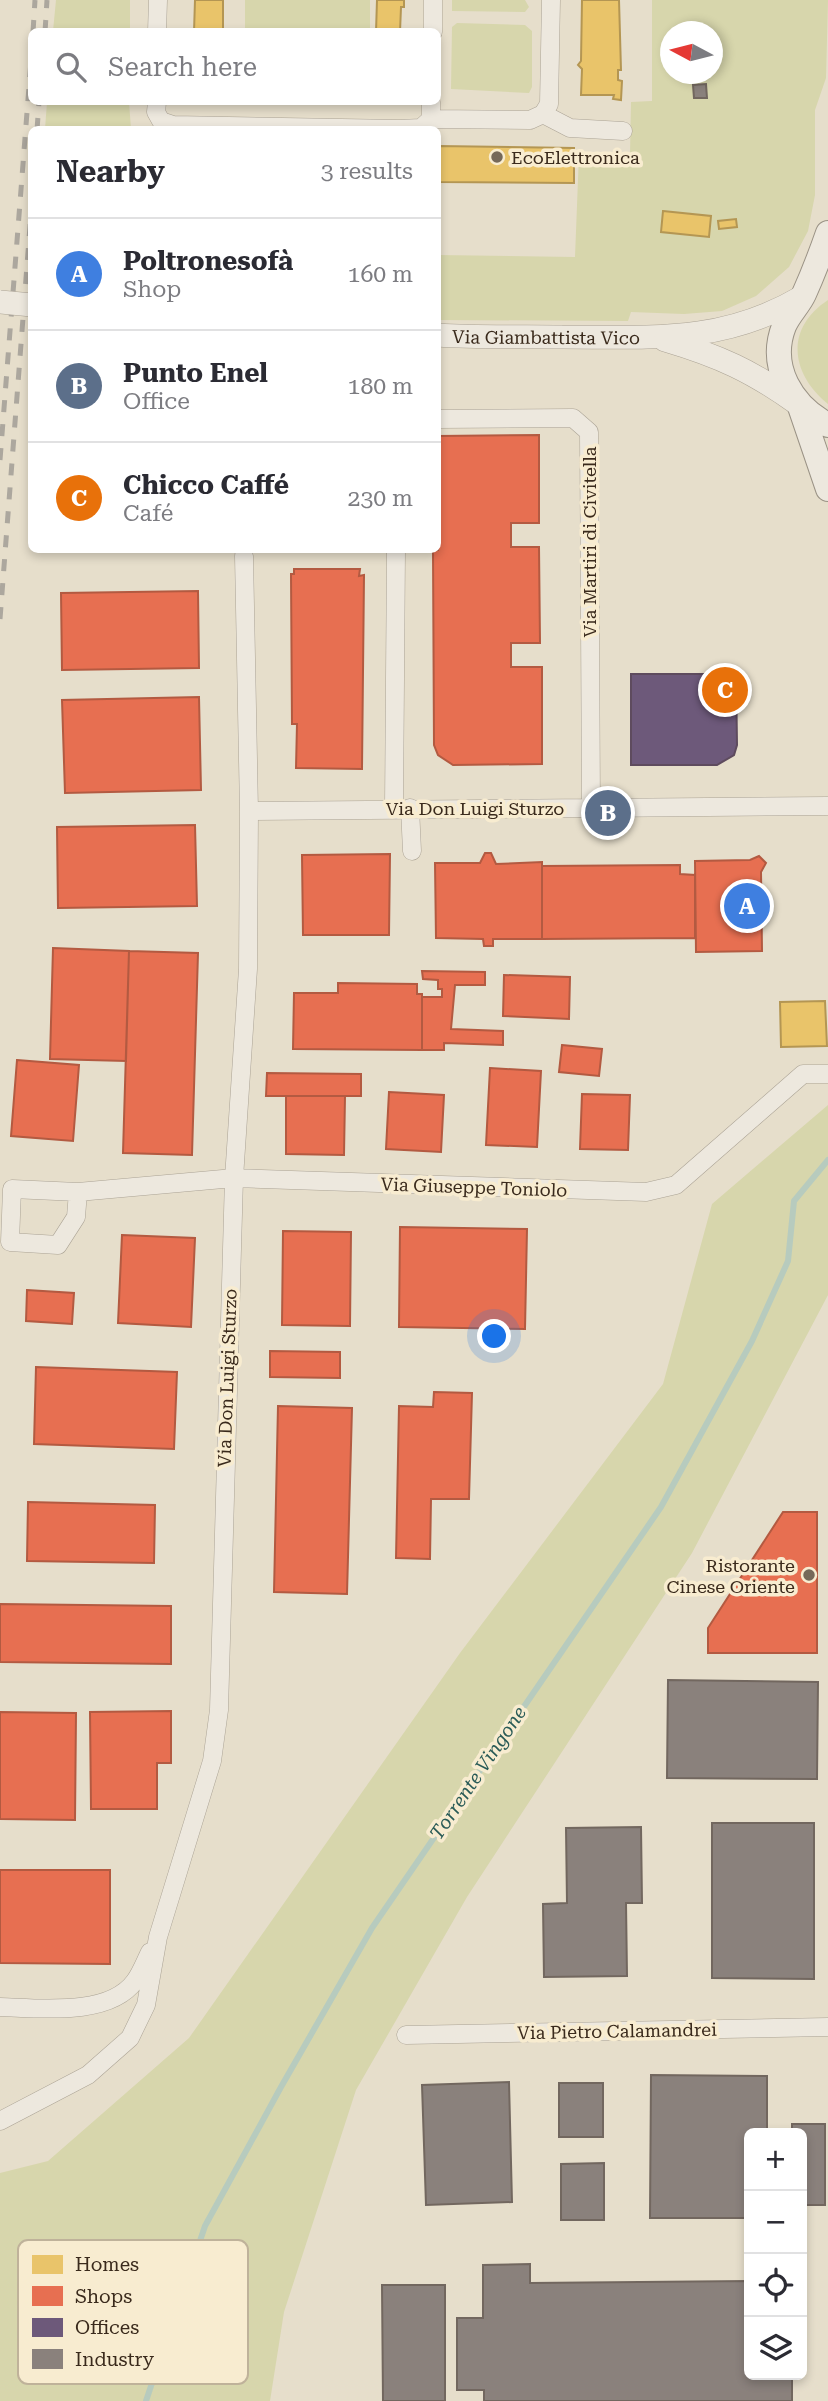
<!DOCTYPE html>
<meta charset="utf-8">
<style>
body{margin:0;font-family:"Roboto Serif",serif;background:#f7f7f7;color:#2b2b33}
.controls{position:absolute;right:21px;bottom:21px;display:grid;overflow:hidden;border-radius:10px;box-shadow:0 4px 10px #0003}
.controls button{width:63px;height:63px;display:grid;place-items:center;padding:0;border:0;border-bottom:2px solid #e1e1e2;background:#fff;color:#2b2b33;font:35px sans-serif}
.compass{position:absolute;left:660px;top:21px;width:63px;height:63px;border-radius:50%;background:#fff;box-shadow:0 4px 10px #0003;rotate:277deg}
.you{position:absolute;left:495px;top:1337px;width:24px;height:24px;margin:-18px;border:5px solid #fff;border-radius:50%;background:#1a73e8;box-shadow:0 0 0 10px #1a73e833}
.badge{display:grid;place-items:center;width:46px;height:46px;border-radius:50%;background:#0b8043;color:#fff;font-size:23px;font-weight:700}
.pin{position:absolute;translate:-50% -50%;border:4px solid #fff;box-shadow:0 2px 7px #0006}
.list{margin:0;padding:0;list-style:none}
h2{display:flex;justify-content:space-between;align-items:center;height:91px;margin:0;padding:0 28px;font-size:30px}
h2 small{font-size:23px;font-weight:400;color:#7c7c81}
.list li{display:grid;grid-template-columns:46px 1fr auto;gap:21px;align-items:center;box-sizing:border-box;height:112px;padding:0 28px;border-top:2px solid #e1e1e2}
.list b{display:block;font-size:26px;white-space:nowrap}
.list p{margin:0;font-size:23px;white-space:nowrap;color:#7c7c81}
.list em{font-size:23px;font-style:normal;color:#7c7c81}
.icon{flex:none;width:38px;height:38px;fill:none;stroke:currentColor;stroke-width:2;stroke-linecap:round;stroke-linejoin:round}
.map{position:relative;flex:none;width:828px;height:2401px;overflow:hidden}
.search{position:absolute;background:#fff;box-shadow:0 4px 10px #0003;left:28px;top:28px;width:413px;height:77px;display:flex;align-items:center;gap:18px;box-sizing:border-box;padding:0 24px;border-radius:10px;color:#7c7c81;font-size:26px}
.panel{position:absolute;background:#fff;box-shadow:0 4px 10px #0003;left:28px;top:126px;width:413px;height:427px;border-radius:10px}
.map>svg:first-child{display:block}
.green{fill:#d7d6ac;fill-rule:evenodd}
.homes{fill:#e9c46a;stroke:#b49653;stroke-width:2}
.shops{fill:#e76f51;stroke:#b35a41;stroke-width:2}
.offices{fill:#6d597a;stroke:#5e4b5e;stroke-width:2}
.industry{fill:#8a817c;stroke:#72675f;stroke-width:2}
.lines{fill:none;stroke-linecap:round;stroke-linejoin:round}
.stream{stroke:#b7cbbe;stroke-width:6}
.minor-casing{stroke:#aba395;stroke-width:19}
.tertiary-casing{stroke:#aba395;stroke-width:24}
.secondary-casing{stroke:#9a9285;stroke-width:26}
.minor{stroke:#ede8de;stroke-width:18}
.tertiary{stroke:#ede8de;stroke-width:23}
.secondary{stroke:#ede8de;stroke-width:24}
.rail{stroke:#aca79e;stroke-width:5;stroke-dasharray:12 12;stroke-linecap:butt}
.tertiary-bridge-casing{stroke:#aba395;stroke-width:24;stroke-linecap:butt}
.tertiary-bridge{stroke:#ede8de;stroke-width:23}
.poi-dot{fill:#766959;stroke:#f8ecd0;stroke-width:2.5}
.labels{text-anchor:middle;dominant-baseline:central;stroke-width:7;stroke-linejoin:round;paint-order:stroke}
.poi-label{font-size:18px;fill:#3a2a1c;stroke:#f8ecd0;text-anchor:start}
.street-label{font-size:18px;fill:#3a2a1c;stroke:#f8ecd0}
.water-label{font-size:19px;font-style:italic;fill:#2a5b57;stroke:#f8ecd0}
.key{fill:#f8ecd0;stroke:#bfb29a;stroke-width:2}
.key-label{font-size:19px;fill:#3a2a1c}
</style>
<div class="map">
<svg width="828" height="2401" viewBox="0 0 828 2401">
<rect width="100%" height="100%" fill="#e6decb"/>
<path class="green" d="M56 0H130V31H53Z
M245 0H370V31H245Z
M452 0H525L529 7 525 12 452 11Z
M652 0H828L826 78 815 110V195L808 231 789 267 756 296 722 311 684 314 631 312 628 321 438 320V255L575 257 579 154 630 155 631 102 652 101ZM670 32H712V74H670Z
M457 23 525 25 532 31V87L529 93 451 89 452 27Z
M47 102H129L131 129H45Z
M828 300V404C791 374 784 329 828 300Z
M828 1105V1295L692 1553 467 1897 356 2090 284 2312 270 2401H0V2173L48 2161 189 2038 460 1653 663 1384 712 1204Z"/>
<path class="homes" d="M195 0H223V32H194Z
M377 0H404V7H401L400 32H376Z
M582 0H619L621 70H618V80L622 81 621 100 613 99 614 95H581L582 69 578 65 581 61Z
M438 146 574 148V183L438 182Z
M663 211 711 216 709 237 661 232Z
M736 219 737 227 719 229 718 221Z
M825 1001 827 1046 781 1047 780 1002Z"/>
<path class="shops" d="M539 435V523H511V547H539L540 643H511V667H542V764L453 765 438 755 434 745 433 550H438V436Z
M294 569H360L359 576 364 575 362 769 296 768 297 724H292L291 574H294Z
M198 591 199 668 62 670 61 593Z
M199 697 201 790 65 793 62 700Z
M195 825 197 906 58 908 57 827Z
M485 853H491L496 864 542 862V939H493V946H484L483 939 436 938 435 863H480Z
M390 854 389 935H303L302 855Z
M759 856 766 863 761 872 762 951 696 952 695 861 750 860Z
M680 865V874L695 875V938L542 939V866Z
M53 948 129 951 126 1061 50 1059Z
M129 951 198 953 192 1155 123 1153Z
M422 971 485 972V985H455L451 1029 503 1031V1045L444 1043V1050H422V997H442V989H438V980L423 979Z
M504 975 570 977 569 1019 503 1016Z
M338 983 417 984V994H422V1050L293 1049 294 993H338Z
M562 1045 602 1049 599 1076 559 1072Z
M17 1060 79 1065 73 1141 11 1136Z
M490 1068 541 1071 537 1147 486 1145Z
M267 1073 361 1074V1096H266Z
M389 1092 444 1095 441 1152 386 1149Z
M582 1094 630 1095 628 1150 580 1149Z
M286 1096H345L344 1155 286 1154Z
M400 1227 527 1229 525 1329 399 1327Z
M283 1231 351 1232 350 1326 282 1325Z
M122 1235 195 1238 191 1327 118 1323Z
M27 1290 74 1293 72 1324 26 1321Z
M270 1351 340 1352V1378L270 1377Z
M36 1367 177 1372 174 1449 34 1444Z
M434 1392 472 1393 469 1499H431L430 1559 396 1558 399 1406 433 1407Z
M278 1406 352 1408 347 1594 274 1592Z
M28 1502 155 1505 154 1563 27 1561Z
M783 1512H817V1653H708V1628Z
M0 1604 171 1606V1664L0 1662Z
M171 1711V1763H157V1809H91L90 1712Z
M0 1712 76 1713 75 1820 0 1819Z
M0 1870H110V1964L0 1963Z"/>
<path class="offices" d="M631 674H736L737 745 734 755 717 765H631Z"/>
<path class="industry" d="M706 84 707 98H694L693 85Z
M668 1680 818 1682 817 1779 667 1778Z
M712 1823H814V1979L712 1978Z
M641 1827 642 1903H626L627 1976 544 1977 543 1904 567 1903 566 1828Z
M651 2075 767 2076V2133H749V2218H650Z
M509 2082 512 2202 426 2205 422 2085Z
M559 2083H603V2137H559Z
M792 2124H825V2205H802V2133H792Z
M604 2163V2220H561V2164Z
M530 2264V2283L749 2281V2375H792V2401H484V2390H457V2318H483V2265Z
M382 2285H445V2401H383Z"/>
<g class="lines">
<path class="stream" d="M146 2401 205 2226 281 2087 372 1928 661 1507 752 1341 788 1261 794 1201 828 1160"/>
<g class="minor-casing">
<path id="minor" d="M157 32 158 0
M433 32V0
M157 102 156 112 161 121 173 125 399 129 421 128 431 119 530 120 543 114 549 104 551 0
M543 114 570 128 623 131
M431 119V102
M438 419 573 418 589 432 591 808
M244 556 249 811
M394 808 396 550
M410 808 412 851
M78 1192 76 1217 58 1245 10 1242 12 1189 78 1192 234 1178 646 1192 676 1185 803 1074H828
M0 2007C39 2008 109 2017 135 1981 141 1973 145 1962 150 1952
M406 2035 828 2027
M0 2121 88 2075 130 2038 146 2005 158 1937 212 1761 219 1710 234 1178 248 969 249 811 828 806"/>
</g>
<g class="tertiary-casing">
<g id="tertiary">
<path id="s1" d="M438 335C479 338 520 336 562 337 651 337 722 344 802 297"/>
<path d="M665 340C719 356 752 371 798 404"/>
</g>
</g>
<g class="secondary-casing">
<path id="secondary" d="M828 233C821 253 813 274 804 294 799 305 789 314 784 326 768 367 792 406 828 425
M799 404 828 489"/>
</g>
<use href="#minor" class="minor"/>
<use href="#tertiary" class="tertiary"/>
<use href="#secondary" class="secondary"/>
<path class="rail" d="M33 32 35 0
M45 32 47 0
M37 130 39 102
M0 460 32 48
M0 619 32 200"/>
<g class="tertiary-bridge-casing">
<path id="tertiary-bridge" d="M0 302 32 305"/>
</g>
<use href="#tertiary-bridge" class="tertiary-bridge"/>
</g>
<g class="poi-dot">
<circle cx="497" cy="157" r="7"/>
<circle cx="809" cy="1575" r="7"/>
</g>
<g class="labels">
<g class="poi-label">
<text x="511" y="157">EcoElettronica</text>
<text x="795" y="1565" text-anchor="end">Ristorante<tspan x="795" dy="21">Cinese Oriente</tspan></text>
</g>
<g class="street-label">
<text stroke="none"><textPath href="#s1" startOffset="108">Via Giambattista Vico</textPath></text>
<text transform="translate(589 542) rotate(-90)">Via Martiri di Civitella</text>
<text x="475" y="808">Via Don Luigi Sturzo</text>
<text transform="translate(474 1187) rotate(2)">Via Giuseppe Toniolo</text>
<text transform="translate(227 1378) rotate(-88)">Via Don Luigi Sturzo</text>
<text transform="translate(617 2031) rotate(-1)">Via Pietro Calamandrei</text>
</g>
<g class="water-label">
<text transform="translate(478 1773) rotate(-56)">Torrente Vingone</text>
</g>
</g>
<rect x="18" y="2240" width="230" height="144" rx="10" class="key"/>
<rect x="32" y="2255" width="31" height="19" fill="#e9c46a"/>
<rect x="32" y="2286" width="31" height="20" fill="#e76f51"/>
<rect x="32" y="2318" width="31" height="19" fill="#6d597a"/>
<rect x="32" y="2349" width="31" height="20" fill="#8a817c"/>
<g class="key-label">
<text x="75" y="2271">Homes</text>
<text x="75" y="2303">Shops</text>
<text x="75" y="2334">Offices</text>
<text x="75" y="2366">Industry</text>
</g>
</svg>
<div class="controls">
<button>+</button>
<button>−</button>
<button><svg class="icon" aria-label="locate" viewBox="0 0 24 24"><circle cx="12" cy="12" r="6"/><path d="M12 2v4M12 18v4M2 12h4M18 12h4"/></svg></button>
<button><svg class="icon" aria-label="layers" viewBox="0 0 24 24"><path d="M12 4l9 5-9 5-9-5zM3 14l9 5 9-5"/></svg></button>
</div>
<svg class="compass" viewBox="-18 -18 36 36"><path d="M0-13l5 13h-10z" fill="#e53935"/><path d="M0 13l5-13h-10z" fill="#7c7c81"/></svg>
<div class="you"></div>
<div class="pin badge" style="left:747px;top:906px;background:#3f7fe0">A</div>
<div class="pin badge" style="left:608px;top:813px;background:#5c6f8a">B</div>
<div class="pin badge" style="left:725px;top:690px;background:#e8710a">C</div>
<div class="search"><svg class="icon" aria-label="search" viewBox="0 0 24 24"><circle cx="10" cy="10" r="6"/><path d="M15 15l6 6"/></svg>Search here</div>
<section class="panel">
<h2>Nearby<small>3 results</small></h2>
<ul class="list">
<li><span class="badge" style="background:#3f7fe0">A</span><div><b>Poltronesofà</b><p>Shop</p></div><em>160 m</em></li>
<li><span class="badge" style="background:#5c6f8a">B</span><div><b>Punto Enel</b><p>Office</p></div><em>180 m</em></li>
<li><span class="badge" style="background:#e8710a">C</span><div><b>Chicco Caffé</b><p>Café</p></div><em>230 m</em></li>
</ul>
</section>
</div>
